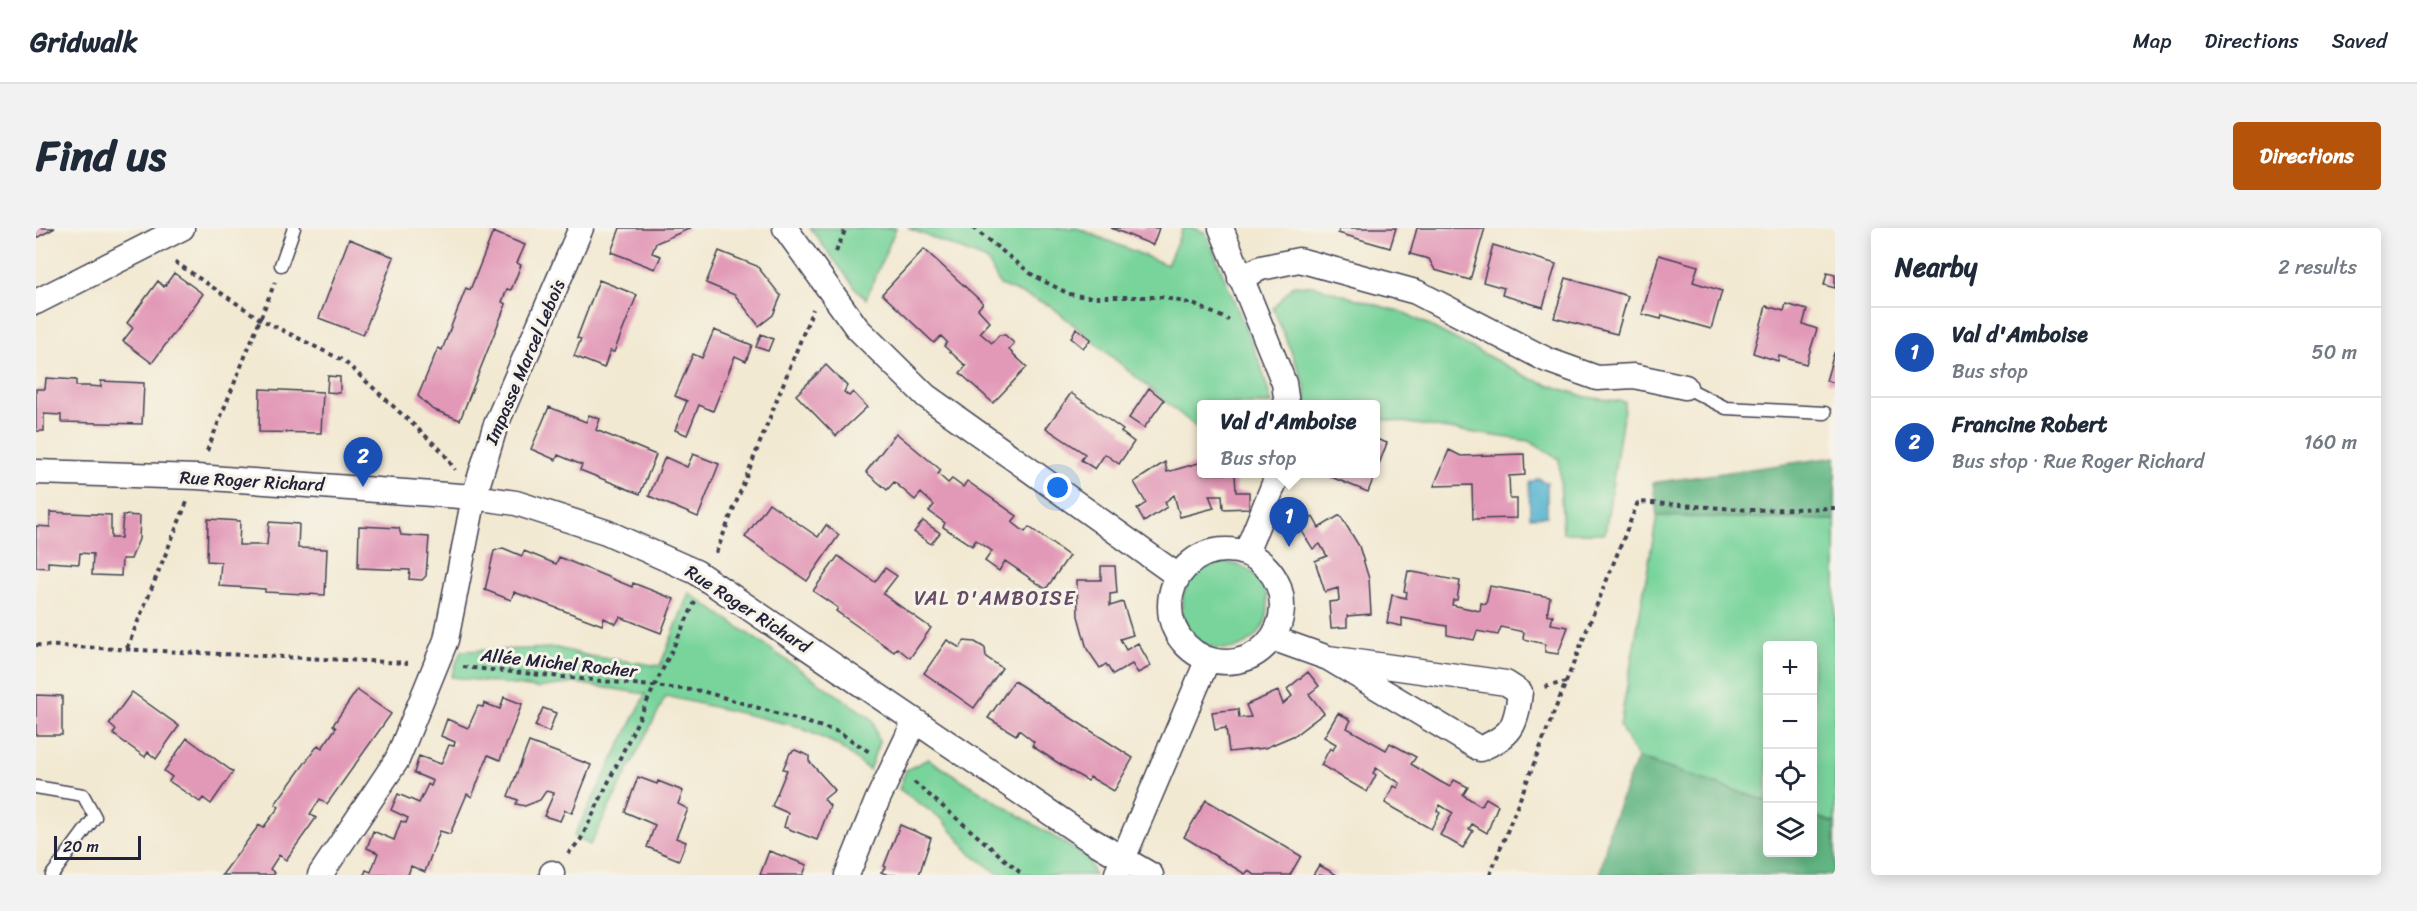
<!DOCTYPE html>
<meta charset="utf-8">
<style>
body{margin:0;font-family:Sriracha,sans-serif;background:#f2f2f3;color:#1f2937}
.controls{position:absolute;right:18px;bottom:18px;display:grid;overflow:hidden;border-radius:6px;box-shadow:0 3px 15px #0003}
.controls button{width:54px;height:54px;display:grid;place-items:center;padding:0;border:0;border-bottom:2px solid #e0e1e3;background:#fff;color:#1f2937;font:30px sans-serif}
.scale{position:absolute;left:18px;bottom:15px;width:87px;box-sizing:border-box;padding-left:6px;border:3px solid #22223b;border-top:0;font-size:16px;line-height:21px;white-space:nowrap;color:#22223b;-webkit-text-stroke:4px #f7f3e8;paint-order:stroke}
.you{position:absolute;left:1022px;top:260px;width:21px;height:21px;margin:-15px;border:4px solid #fff;border-radius:50%;background:#1a73e8;box-shadow:0 0 0 9px #1a73e833}
.badge{display:grid;place-items:center;width:39px;height:39px;border-radius:50%;background:#b45309;color:#fff;font-size:20px;font-weight:700}
.pin{position:absolute;translate:-50% -50px;filter:drop-shadow(0 2px 3px #0008)}
.pin::after{content:'';position:absolute;top:32px;width:21px;height:18px;background:inherit;clip-path:polygon(0 0,100% 0,50% 100%)}
.popup{position:absolute;left:1161px;top:172px;width:183px;height:78px;box-sizing:border-box;display:grid;place-content:center;border-radius:6px;background:#fff;filter:drop-shadow(0 2px 4px #0005);font-size:20px;white-space:nowrap;color:#747a83}
.popup b{font-size:22px;color:#1f2937}
.popup::after{content:'';position:absolute;left:50%;top:100%;margin-left:-12px;border:12px solid transparent;border-top-color:#fff}
.list{margin:0;padding:0;list-style:none}
h2{display:flex;justify-content:space-between;align-items:center;height:78px;margin:0;padding:0 24px;font-size:26px}
h2 small{font-size:20px;font-weight:400;color:#747a83}
.list li{display:grid;grid-template-columns:39px 1fr auto;gap:18px;align-items:center;box-sizing:border-box;height:90px;padding:0 24px;border-top:2px solid #e0e1e3}
.list b{display:block;font-size:22px;white-space:nowrap}
.list p{margin:0;font-size:20px;white-space:nowrap;color:#747a83}
.list em{font-size:20px;font-style:normal;color:#747a83}
.icon{flex:none;width:33px;height:33px;fill:none;stroke:currentColor;stroke-width:2;stroke-linecap:round;stroke-linejoin:round}
.map{position:relative;flex:none;width:1799px;height:647px;overflow:hidden;border-radius:6px}
header{display:flex;align-items:center;gap:36px;box-sizing:border-box;height:84px;padding:0 30px;background:#fff;border-bottom:2px solid #e0e1e3}
header strong{font-size:28px}
nav{display:flex;gap:33px;margin-inline-start:auto;font-size:21px}
.intro{display:flex;align-items:center;justify-content:space-between;box-sizing:border-box;height:144px;padding:0 36px}
h1{margin:0;font-size:42px}
.button{padding:15px 27px;border-radius:6px;background:#b45309;color:#fff;font-size:21px;font-weight:700}
main{display:flex;gap:36px;padding:0 36px}
aside{flex:1;background:#fff;border-radius:6px;box-shadow:0 3px 15px #0003}
.map>svg:first-child{display:block}
.green{fill:#79d49b;stroke:#4e7b6b;stroke-width:1.5}
.forest{fill:#62b683;stroke:#426c5f;stroke-width:1.5}
.water{fill:#50b2cf;stroke:#396a85;stroke-width:1.5}
.building{fill:#e299b7}
.lines{fill:none;stroke-linecap:round;stroke-linejoin:round}
.lane-casing{stroke:#414052;stroke-width:15}
.street-casing{stroke:#414052;stroke-width:27}
.path{stroke:#414052;stroke-width:4;stroke-dasharray:4.5 4.5;stroke-linecap:butt}
.lane{stroke:#fff;stroke-width:12}
.street{stroke:#fff;stroke-width:24}
.labels{text-anchor:middle;dominant-baseline:central;stroke-width:6;stroke-linejoin:round;paint-order:stroke}
.street-label{font-size:18px;fill:#22223b;stroke:#f7f3e8}
.neighbourhood-label{font-size:20px;letter-spacing:1.5px;fill:#654c66;stroke:#f7f3e8}
</style>
<header>
<strong>Gridwalk</strong>
<nav><a>Map</a><a>Directions</a><a>Saved</a></nav>
</header>
<div class="intro"><h1>Find us</h1><a class="button">Directions</a></div>
<main>
<div class="map">
<svg width="1799" height="647" viewBox="0 0 1799 647">
<rect width="100%" height="100%" fill="#f7f3e8"/>
<filter id="ink" filterUnits="userSpaceOnUse"><feTurbulence type="fractalNoise" baseFrequency=".0167" numOctaves="2"/><feDisplacementMap in="SourceGraphic" scale="12" xChannelSelector="R" yChannelSelector="G"/><feConvolveMatrix kernelMatrix="1 2 1 2 8 2 1 2 1" color-interpolation-filters="sRGB"/></filter>
<filter id="wash" filterUnits="userSpaceOnUse"><feTurbulence type="fractalNoise" baseFrequency=".008" numOctaves="4" result="noise"/><feDisplacementMap in="SourceGraphic" scale="24" xChannelSelector="R" yChannelSelector="G"/><feGaussianBlur stdDeviation="1.35" result="paint"/><feColorMatrix in="noise" values="0 0 0 0 0 0 0 0 0 0 0 0 0 0 0 0 0 1.4 0 .05"/><feComposite in="paint" operator="in"/></filter>
<g filter="url(#wash)">
<rect width="100%" height="100%" fill="#f2e9d2"/>
<path class="green" d="M774 0H860L830 71 821 62Z
M872 0H1041L1131 37 1147 0H1158L1170 5 1225 138 1236 176H1166V204L1015 78 964 57 951 32Z
M1258 57 1278 58 1371 86 1496 151 1550 169 1589 174 1569 305H1527L1523 231 1493 213 1340 190V176H1270L1269 157 1237 80Z
M1621 288 1799 292V595L1777 588 1776 418H1732L1731 573 1601 530 1584 498Z
M1146 378a43 43 0 1 1 86 0a43 43 0 1 1-86 0Z
M653 365 836 491 843 514 833 542 800 516 760 498 630 468 554 617 538 608 610 466 539 455 501 460 415 449 425 423 521 420 553 428 624 438Z
M892 531 1052 630 1058 647H964L935 626 907 592 863 561 870 542Z"/>
<path class="forest" d="M1799 229V292L1621 288 1617 255Z
M1601 530 1731 573 1732 624H1776L1777 588 1799 595V647H1564L1574 599Z"/>
<path class="water" d="M1503 250 1506 254H1511V288L1494 289 1493 255Z"/>
<g id="blocks">
<path class="building" d="M0 0H19L0 10Z
M584 0H655L620 15 616 25 625 28 619 41 575 24Z
M1075 0H1123L1117 17Z
M1304 0H1360L1354 20 1302 5Z
M1381 0H1449L1434 52 1399 42 1393 31 1374 26Z
M457 4 489 17 481 35 485 37 475 62 471 61 466 74 470 76 424 192 396 181 382 168 402 120 406 122 430 60 434 62Z
M313 11 358 29 327 107 283 90Z
M1457 17 1520 36 1507 79 1466 67 1468 60 1447 54Z
M888 21 947 75 942 81 954 94 944 105 956 115 963 107H969L978 115 973 122 991 139 957 175 924 145 930 138 908 118 911 114 905 108 898 115 846 66Z
M683 23 721 38 745 68 737 87 723 98 699 67 670 55Z
M1623 27 1662 38 1657 54 1686 63 1675 101 1626 87 1625 91 1606 86Z
M138 45 167 66 116 135 87 113 97 100 91 95 122 53 128 59Z
M1791 45 1799 47V60L1788 57Z
M1530 50 1592 68 1581 106 1518 90Z
M563 52 601 67 578 124 574 123 568 140 538 128 545 111 541 110Z
M1750 76 1771 82 1767 96 1781 101 1770 136 1743 128 1742 133 1717 125 1730 78 1748 83Z
M1040 100 1055 111 1047 120 1035 110Z
M678 102 716 117 710 133 699 128 677 183 663 177 651 207 639 202 651 173 639 168 657 126 666 130Z
M725 106 737 111 732 123 720 119Z
M1798 125 1799 126V155L1790 153Z
M790 137 811 158 808 164 813 168 817 164 831 179 800 208 760 167Z
M292 148 304 149V165L291 164Z
M10 150 40 152V158H53L65 159V153L108 155 106 196 25 194V187L8 186V203H0V161H9Z
M1113 160 1128 172 1108 200 1093 190Z
M224 161 287 164 285 205 223 204Z
M1035 165 1087 202 1085 204 1098 214 1083 236 1069 226 1059 241 1045 232 1049 226 1010 200Z
M513 179 550 194 553 187 564 191 560 202 620 227 604 266 544 242 546 237 522 227 520 232 495 221Z
M860 205 905 242 902 246 912 255 916 251 927 259 931 253 981 288 976 294 989 304 993 299 1033 328 1010 361 969 333 963 343 949 333 956 323 940 312 936 318 907 299 909 295 893 283 898 277 885 265 879 272 858 254 851 262 830 244Z
M1340 211 1351 215 1340 244Z
M1413 222 1425 228 1488 226 1489 247 1473 248 1474 271H1481V290L1437 291 1436 257 1398 258Z
M657 226 683 236 662 289 613 268 629 229 651 239Z
M1129 234 1131 244 1166 234V246H1199L1200 264H1213V280L1187 281 1186 267H1173L1178 280 1144 289 1138 267 1129 274 1131 279 1108 294 1101 281 1110 275 1098 254Z
M1296 246H1339L1332 264 1295 249Z
M733 275 782 309 790 297 803 307 771 353 709 309Z
M14 284 75 287V310H85L87 287 104 288 103 311 95 331H86L85 348 56 347 57 326 44 325 43 336 12 334V340L0 339V298L14 299Z
M1304 287 1323 318 1333 351 1335 386 1311 388V399L1295 400 1293 374 1303 373 1302 360 1289 364 1279 333 1291 328 1284 316 1277 321 1263 299 1277 289 1283 300Z
M172 291 204 293 203 317H231L233 294 263 296 262 320 291 321 289 367 229 364V361L183 358 185 334 171 333Z
M887 293 904 305 895 316 878 304Z
M323 298 363 300 365 307 393 309 390 348 386 352 373 351 374 342 322 340Z
M467 320 486 328 488 323 520 336 523 329 596 359 597 355 638 371 625 405 584 389 580 396 568 390 566 397 478 364 475 372 449 362 458 323Z
M802 328 839 354 849 340 861 348 847 366 895 400 874 430 861 420 858 424 800 383 802 380 777 363Z
M1065 338H1079L1081 365 1074 366V378L1087 374 1097 407 1084 411 1090 422 1102 415 1115 438 1102 445 1096 436 1077 447 1070 436 1064 440 1051 421 1042 388 1041 352H1065Z
M1372 343 1424 353 1421 372H1417L1416 377 1444 383 1445 375 1450 376 1454 358 1514 369 1511 387H1517L1515 396 1532 399 1522 426 1509 424V416L1487 411 1488 404 1465 399 1462 407 1441 403 1438 412 1411 407V398L1399 396 1366 390V398L1351 395 1356 367 1370 370 1371 364 1368 363Z
M911 412 924 420 928 413 939 414 949 420 950 429 966 440 938 480 888 445Z
M1272 444 1283 458 1273 466 1288 485 1259 507 1229 520 1193 524 1190 500 1179 502 1176 484 1202 481 1203 490 1215 489 1210 477 1242 463 1247 476 1256 468 1251 461Z
M978 453 1097 530 1078 563 1054 549 1052 553 1033 542 996 518 998 514 983 502 980 507 952 490Z
M321 462 355 486 291 576 284 571 274 586 280 590 250 632 243 627 234 641 239 645 237 647H186L223 597 227 600 243 579 239 576 282 517 286 520 300 500 297 497Z
M96 464 143 498 120 531 112 524 109 529 77 506 80 502 73 496Z
M0 467 26 468V507H0Z
M468 469 486 476 464 532 452 527 436 569 431 566 414 606 404 603 389 644 375 638 372 647H328L330 642 335 644 342 625 331 620 337 603 358 612 365 593 370 595 372 590 355 582 362 566 383 575 392 556 395 558 397 553 378 545 383 528 405 536 413 517 418 518 419 514 405 508 411 491 432 500 442 478 447 479 448 475 464 481Z
M507 480 520 485 513 504 499 498Z
M1302 485 1315 492 1311 500 1350 522 1354 515 1380 529 1375 536 1403 553 1414 559 1418 552 1432 559 1427 567 1445 578 1450 570 1462 577 1451 605 1436 596 1433 601 1437 603 1427 620 1404 607 1417 585 1404 577 1401 583 1404 585 1395 601 1349 575 1358 558 1362 560 1364 555 1340 540 1337 545 1340 547 1331 564 1285 537 1294 520 1297 522 1300 516 1288 509Z
M151 510 197 544 175 576 167 570 164 574 133 553 136 549 128 543Z
M493 514 555 537 536 585 529 582 524 593 508 588 518 565 510 563 504 572 489 578 480 576 482 572 472 568Z
M759 522 773 528V533L799 562 788 571 794 578 781 612 748 599 752 585 736 578 751 542 747 541 754 525Z
M602 549 621 556 622 553 647 563 642 576 652 581 640 610 650 614 643 632 611 619 619 597 589 584Z
M1170 572 1265 628 1254 647H1219L1212 643 1209 646 1148 609Z
M864 597 895 610 883 647H852L845 644 850 639 848 638Z
M733 623 771 637 767 647H724Z
M1283 637 1301 647H1277Z"/>
</g>
</g>
<g filter="url(#ink)">
<use href="#blocks" fill-opacity="0" stroke="#414052" stroke-width="1.5"/>
<g class="lines">
<g class="lane-casing">
<path id="lane" d="M245 37 258 0
M1649 159 1690 180 1789 185
M0 559 47 567 59 589 16 647"/>
</g>
<g class="street-casing">
<path id="street" d="M749 0 821 100 890 168 1142 348
M1185 0 1248 155 1251 176
M1204 50 1225 40 1263 32 1380 64 1511 132 1561 150 1598 148 1649 159
M0 74 146 0
M0 244 161 249 438 269 480 275 570 304 660 344 1050 609 1115 647
M1134 378a56 56 0 1 1 112 0a56 56 0 1 1-112 0Z
M1210 325 1242 246
M1236 410 1292 430 1444 521C1476 507 1480 499 1484 464L1470 455 1292 430
M1081 645 1172 431
M284 647 361 532 410 412 438 269 459 199 545 0
M516 647V645
M811 647 841 573 879 493"/>
</g>
<path class="path" d="M937 0 998 48 1033 66 1050 69H1125L1157 76 1193 92
M800 24 810 0
M139 34 224 91 308 133 407 224 419 242
M171 223 239 54
M680 325 777 81
M0 417 372 435
M91 420 151 274
M427 439 666 463 803 504 835 525
M1530 454 1602 274 1714 282 1799 280
M878 554 987 647
M532 626 545 611 659 374
M1454 647 1530 454 1508 459"/>
<use href="#lane" class="lane"/>
<use href="#street" class="street"/>
</g>
</g>
<g class="labels">
<g class="street-label">
<text transform="translate(489 134) rotate(-67)">Impasse Marcel Lebois</text>
<text transform="translate(216 253) rotate(3)">Rue Roger Richard</text>
<text transform="translate(712 381) rotate(33)">Rue Roger Richard</text>
<text transform="translate(523 435) rotate(6)">Allée Michel Rocher</text>
</g>
<g class="neighbourhood-label">
<text x="959" y="370">VAL D'AMBOISE</text>
</g>
</g>
</svg>
<div class="controls">
<button>+</button>
<button>−</button>
<button><svg class="icon" aria-label="locate" viewBox="0 0 24 24"><circle cx="12" cy="12" r="6"/><path d="M12 2v4M12 18v4M2 12h4M18 12h4"/></svg></button>
<button><svg class="icon" aria-label="layers" viewBox="0 0 24 24"><path d="M12 4l9 5-9 5-9-5zM3 14l9 5 9-5"/></svg></button>
</div>
<div class="scale">20 m</div>
<div class="you"></div>
<div class="pin badge" style="left:1253px;top:319px;background:#1a4fb4">1</div>
<div class="popup"><b>Val d'Amboise</b>Bus stop</div>
<div class="pin badge" style="left:327px;top:259px;background:#1a4fb4">2</div>
</div>
<aside>
<h2>Nearby<small>2 results</small></h2>
<ul class="list">
<li><span class="badge" style="background:#1a4fb4">1</span><div><b>Val d'Amboise</b><p>Bus stop</p></div><em>50 m</em></li>
<li><span class="badge" style="background:#1a4fb4">2</span><div><b>Francine Robert</b><p>Bus stop · Rue Roger Richard</p></div><em>160 m</em></li>
</ul>
</aside>
</main>
